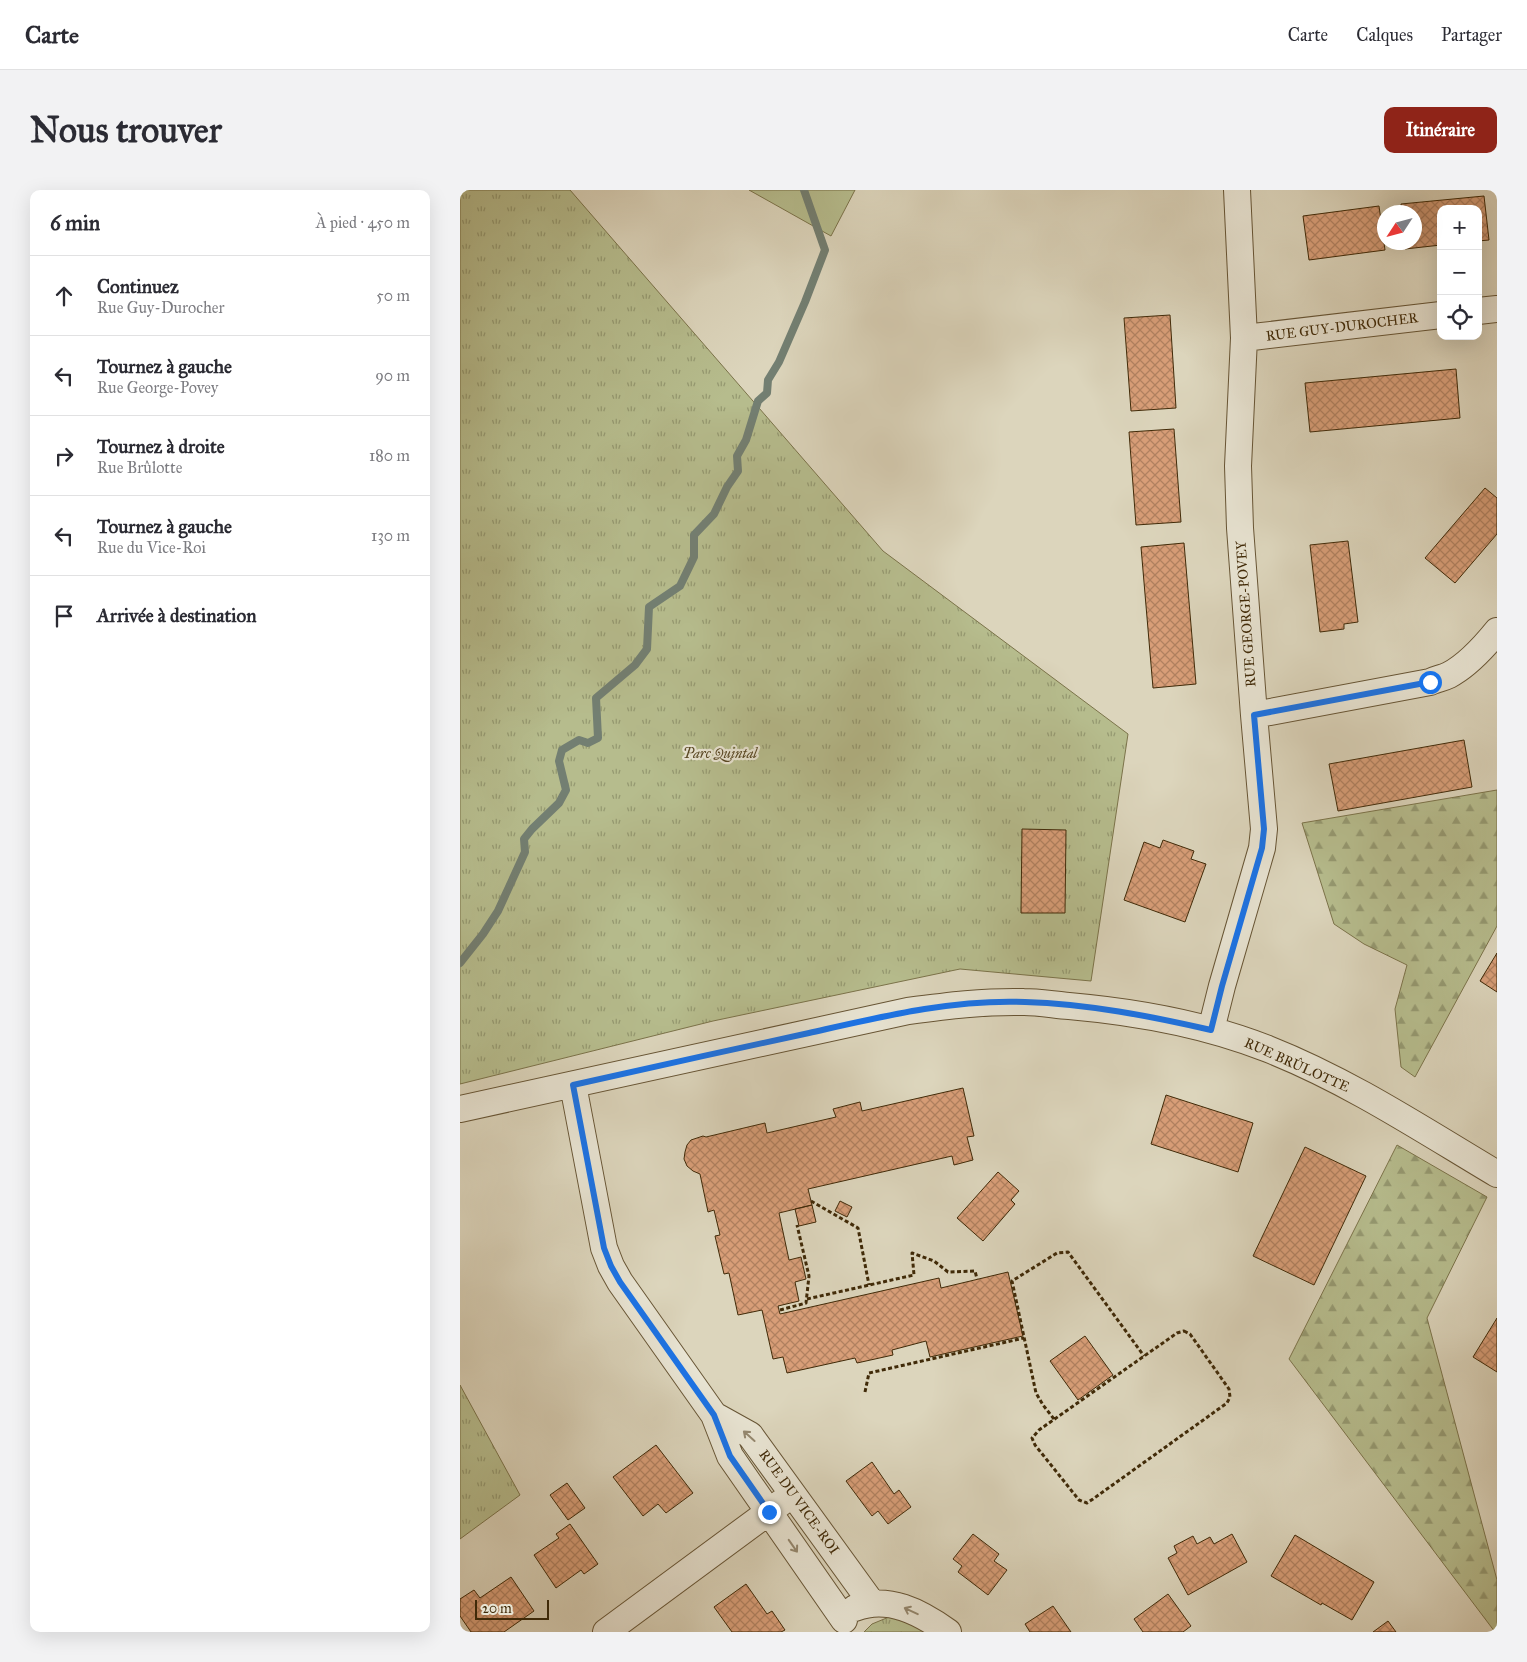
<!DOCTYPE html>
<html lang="fr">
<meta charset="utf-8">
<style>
body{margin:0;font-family:"IM FELL Great Primer",serif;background:#f2f2f3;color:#2b2b33}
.controls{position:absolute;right:15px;top:15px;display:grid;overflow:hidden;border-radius:10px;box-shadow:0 5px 20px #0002}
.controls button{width:45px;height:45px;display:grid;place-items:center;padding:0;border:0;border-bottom:1px solid #e1e1e2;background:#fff;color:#2b2b33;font:25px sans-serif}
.compass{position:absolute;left:917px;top:15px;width:45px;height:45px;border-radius:50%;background:#fff;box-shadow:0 5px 20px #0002;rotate:234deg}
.scale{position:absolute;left:15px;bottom:12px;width:74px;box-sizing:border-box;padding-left:5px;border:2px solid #402a08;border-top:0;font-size:14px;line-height:18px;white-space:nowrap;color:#402a08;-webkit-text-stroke:4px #e8e4d3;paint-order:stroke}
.stop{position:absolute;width:15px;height:15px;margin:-11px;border:4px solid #1a73e8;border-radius:50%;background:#fff}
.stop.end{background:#1a73e8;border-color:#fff;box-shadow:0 1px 5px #0008}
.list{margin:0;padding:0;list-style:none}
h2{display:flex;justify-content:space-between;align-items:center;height:65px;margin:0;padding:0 20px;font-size:21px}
h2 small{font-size:16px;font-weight:400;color:#7c7c81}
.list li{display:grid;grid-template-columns:32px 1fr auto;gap:15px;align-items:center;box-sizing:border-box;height:80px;padding:0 20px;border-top:1px solid #e1e1e2}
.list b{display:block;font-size:19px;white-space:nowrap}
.list p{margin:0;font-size:16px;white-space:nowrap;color:#7c7c81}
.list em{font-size:16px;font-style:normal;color:#7c7c81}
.icon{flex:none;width:28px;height:28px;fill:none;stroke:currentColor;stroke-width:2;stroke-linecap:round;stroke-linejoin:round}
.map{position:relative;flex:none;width:1037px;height:1442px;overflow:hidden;border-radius:10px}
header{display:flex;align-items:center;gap:30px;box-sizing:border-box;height:70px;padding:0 25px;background:#fff;border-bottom:1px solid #e1e1e2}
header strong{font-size:24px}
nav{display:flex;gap:28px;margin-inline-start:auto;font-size:18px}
.intro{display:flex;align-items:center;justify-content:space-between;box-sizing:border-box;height:120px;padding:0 30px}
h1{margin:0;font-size:35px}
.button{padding:12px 22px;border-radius:10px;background:#8f2418;color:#fff;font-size:18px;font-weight:700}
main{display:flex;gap:30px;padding:0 30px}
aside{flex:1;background:#fff;border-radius:10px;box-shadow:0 5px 20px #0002}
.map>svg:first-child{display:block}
.green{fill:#b6bc8d;stroke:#7b734a}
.forest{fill:url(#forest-firs);stroke:#7b734a}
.park{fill:url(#park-tufts);stroke:#7b734a}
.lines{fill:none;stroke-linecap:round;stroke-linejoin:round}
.stream{stroke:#737f72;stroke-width:8}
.building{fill:url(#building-cross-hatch);stroke:#402a08}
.minor-casing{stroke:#675535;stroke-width:28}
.path{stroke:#402a08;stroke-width:3;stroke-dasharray:4 2.5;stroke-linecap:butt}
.minor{stroke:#e8e4d3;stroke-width:26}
.oneway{stroke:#94876e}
.route{stroke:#1a73e8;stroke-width:6}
.labels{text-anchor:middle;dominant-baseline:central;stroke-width:4.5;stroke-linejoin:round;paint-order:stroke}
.street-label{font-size:14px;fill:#402a08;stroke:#e8e4d3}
.park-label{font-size:14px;font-style:italic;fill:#584723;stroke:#e8e4d3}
</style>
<header>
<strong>Carte</strong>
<nav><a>Carte</a><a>Calques</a><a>Partager</a></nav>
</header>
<div class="intro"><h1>Nous trouver</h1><a class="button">Itinéraire</a></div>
<main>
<aside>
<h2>6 min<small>À pied · 450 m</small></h2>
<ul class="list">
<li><svg class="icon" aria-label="ahead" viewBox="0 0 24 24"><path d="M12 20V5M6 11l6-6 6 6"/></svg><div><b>Continuez</b><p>Rue Guy-Durocher</p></div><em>50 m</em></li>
<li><svg class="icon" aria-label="left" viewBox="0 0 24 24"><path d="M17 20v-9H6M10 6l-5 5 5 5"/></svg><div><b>Tournez à gauche</b><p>Rue George-Povey</p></div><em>90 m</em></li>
<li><svg class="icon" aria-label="right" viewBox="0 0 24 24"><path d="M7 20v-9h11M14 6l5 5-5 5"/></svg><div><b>Tournez à droite</b><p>Rue Brûlotte</p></div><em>180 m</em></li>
<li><svg class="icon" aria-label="left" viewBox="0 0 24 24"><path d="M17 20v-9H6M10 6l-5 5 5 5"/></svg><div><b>Tournez à gauche</b><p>Rue du Vice-Roi</p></div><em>130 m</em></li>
<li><svg class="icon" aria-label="arrive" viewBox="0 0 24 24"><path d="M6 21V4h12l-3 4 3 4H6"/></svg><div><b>Arrivée à destination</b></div></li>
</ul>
</aside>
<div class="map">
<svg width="1037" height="1442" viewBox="0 0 1037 1442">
<defs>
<pattern id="forest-firs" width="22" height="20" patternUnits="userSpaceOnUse" patternTransform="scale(1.25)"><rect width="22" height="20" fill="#b6bc8d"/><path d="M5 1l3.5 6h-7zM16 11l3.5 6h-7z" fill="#959971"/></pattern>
<pattern id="park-tufts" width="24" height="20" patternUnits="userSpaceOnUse" patternTransform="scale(1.25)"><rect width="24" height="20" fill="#b6bc8d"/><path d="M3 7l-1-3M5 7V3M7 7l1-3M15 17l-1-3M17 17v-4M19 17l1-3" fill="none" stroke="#959971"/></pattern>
<pattern id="building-cross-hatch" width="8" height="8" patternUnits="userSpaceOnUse" patternTransform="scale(1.25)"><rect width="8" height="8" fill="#d89e78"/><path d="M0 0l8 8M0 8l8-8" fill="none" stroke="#b18160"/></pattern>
</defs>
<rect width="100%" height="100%" fill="#dcd5bc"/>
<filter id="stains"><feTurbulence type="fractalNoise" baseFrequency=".004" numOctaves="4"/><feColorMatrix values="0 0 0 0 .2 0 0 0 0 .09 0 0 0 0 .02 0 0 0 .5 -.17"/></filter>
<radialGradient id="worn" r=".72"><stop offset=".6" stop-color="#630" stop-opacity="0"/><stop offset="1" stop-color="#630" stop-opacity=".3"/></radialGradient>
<path class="green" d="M289 0H395L371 46Z"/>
<path class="forest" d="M1037 600V736L955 887 941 877 935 819 947 775 904 754 874 734 842 633Z
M937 955 1027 1007 967 1128 1037 1390V1442H1035L829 1169Z"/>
<path class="park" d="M0 0H110L423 361 668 544 631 791 500 779 253 831 0 894Z
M0 1195 60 1305 0 1349Z
M429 1427 454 1432 471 1442H404L412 1434Z"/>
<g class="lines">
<path class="stream" d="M0 773 23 744 38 721 65 662 64 649 72 639 99 613 106 600 99 571 102 560 119 550 128 553 138 548 136 508 175 475 187 459 189 417 220 396 234 367V345L254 324 267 297 278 281 277 266 286 250 298 211 307 203 308 190 319 172 345 112 365 60 344 0"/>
</g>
<path class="building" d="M1024 6 1029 50 1018 51V19H981V55L945 59V52H954V22H942L941 14Z
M919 16 925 60 849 70 843 26Z
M710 125 716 218 671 221 664 128Z
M996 179 1000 228 850 242 845 193Z
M714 239 721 332 676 335 669 242Z
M1025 298 1037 308V344L995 393 965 368Z
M888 351 898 432 884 434V439L860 442 850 355Z
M724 353 736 494 693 498 681 357Z
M1004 550 1012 597 878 621 869 574Z
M562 639 606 640 605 723H561Z
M703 650 734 661 731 669 746 674 725 732 664 710 684 652 700 658Z
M1037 763V802L1020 791Z
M503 898 514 946 507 947 513 970 494 975 492 966 348 999 352 1015 319 1023 329 1070 341 1067 346 1089 335 1092 339 1111 318 1116 320 1124 479 1088 481 1098 548 1082 563 1146 470 1167 466 1151 432 1160 433 1165 397 1173 395 1168 327 1183 323 1167 313 1169 302 1120 278 1125 269 1083 264 1084 255 1046 260 1045 254 1020 248 1022 240 984 233 981 227 976 224 969 225 962 227 955 231 950 243 946 246 947 305 933 307 943 376 927 373 919 400 912 402 921Z
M706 905 793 933 778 982 691 954Z
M845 957 906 986 854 1095 793 1066Z
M538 982 559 1001 551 1010 555 1014 523 1051 497 1028Z
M380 1011 392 1017 387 1027 375 1021Z
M352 1015 356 1032 339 1036 335 1019Z
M1037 1128V1182L1013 1167Z
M625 1146 653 1185 618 1210 590 1171Z
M196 1255 233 1303 206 1323 198 1314 183 1326 153 1287Z
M412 1272 434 1304 439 1300 451 1317 428 1334 418 1321 412 1326 386 1291Z
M107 1293 125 1318 108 1330 90 1305Z
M110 1334 138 1374 124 1384 121 1380 96 1398 74 1365 99 1348 96 1344Z
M513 1344 539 1364 534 1371 547 1380 528 1405 498 1382 502 1376 493 1369Z
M772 1344 787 1372 728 1405 708 1368 717 1363 714 1356 733 1346 737 1354 750 1347 754 1354Z
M835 1345 914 1392 892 1430 862 1413 861 1415 811 1386Z
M51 1387 74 1421 44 1442H11L0 1426V1409L14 1400 20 1408Z
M286 1394 307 1424 312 1421 325 1440 321 1442H272L254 1417Z
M708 1404 731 1436 723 1442H683L674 1429Z
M593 1416 611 1442H570L565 1434Z
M928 1431 936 1442H913Z"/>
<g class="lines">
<g class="minor-casing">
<path id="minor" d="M1018 121 1037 119
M784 148 981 125
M794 525 970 492C976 489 983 488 989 485 1008 475 1024 457 1037 441
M751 840 762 796 802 658 804 639 794 525 780 338 778 276 784 148 777 0
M113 895 144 1058 151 1076 160 1092 254 1225 270 1266 384 1430
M0 919 448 821C486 816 525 811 564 812 579 812 595 815 609 816 677 822 745 834 808 859 889 891 963 940 1037 984
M254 1225 290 1245 411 1412
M395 1418C428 1405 460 1422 488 1442
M146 1442 322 1312"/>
</g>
<path class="path" d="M351 1011 398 1038 409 1095
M347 1109 454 1085 452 1063 474 1071 488 1082 515 1081 517 1089
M320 1120 346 1113 349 1086 337 1035
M724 1141 730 1144 769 1199 770 1207 767 1213 633 1309 627 1313 619 1310 575 1255 572 1248 579 1240 717 1143Z
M405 1202 409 1183 564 1148
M594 1229 583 1215 576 1203 552 1091 597 1063 608 1062 684 1166"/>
<use href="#minor" class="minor"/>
</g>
<defs><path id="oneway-shaft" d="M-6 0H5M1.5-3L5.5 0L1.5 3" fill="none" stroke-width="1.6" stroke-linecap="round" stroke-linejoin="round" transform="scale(1.25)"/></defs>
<g class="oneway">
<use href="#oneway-shaft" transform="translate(289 1246) rotate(-138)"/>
<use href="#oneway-shaft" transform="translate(333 1356) rotate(55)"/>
<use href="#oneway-shaft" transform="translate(451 1421) rotate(-155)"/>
</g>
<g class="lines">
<path class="route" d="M309 1322 270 1266 254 1225 160 1092 151 1076 144 1058 113 895C192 877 270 860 349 843 420 827 492 809 565 812 628 814 690 826 751 840L762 796 802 658 804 639 794 525 970 492"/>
</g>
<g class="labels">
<g class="street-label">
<text transform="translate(882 137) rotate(-7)">RUE GUY-DUROCHER</text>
<text transform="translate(786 424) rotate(-94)">RUE GEORGE-POVEY</text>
<text transform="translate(837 875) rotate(24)">RUE BRÛLOTTE</text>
<text transform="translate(339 1312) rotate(54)">RUE DU VICE-ROI</text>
</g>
<g class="park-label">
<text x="260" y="563">Parc Quintal</text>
</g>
</g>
<rect width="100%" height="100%" filter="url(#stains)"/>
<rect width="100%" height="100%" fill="url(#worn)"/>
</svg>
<div class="controls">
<button>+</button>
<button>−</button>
<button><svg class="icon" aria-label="locate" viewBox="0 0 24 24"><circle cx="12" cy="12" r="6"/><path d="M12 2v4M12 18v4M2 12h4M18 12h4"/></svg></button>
</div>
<svg class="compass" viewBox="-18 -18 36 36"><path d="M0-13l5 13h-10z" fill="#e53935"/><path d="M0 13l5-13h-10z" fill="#7c7c81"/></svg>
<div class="scale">20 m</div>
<div class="stop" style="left:970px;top:492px"></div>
<div class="stop end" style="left:309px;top:1322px"></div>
</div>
</main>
